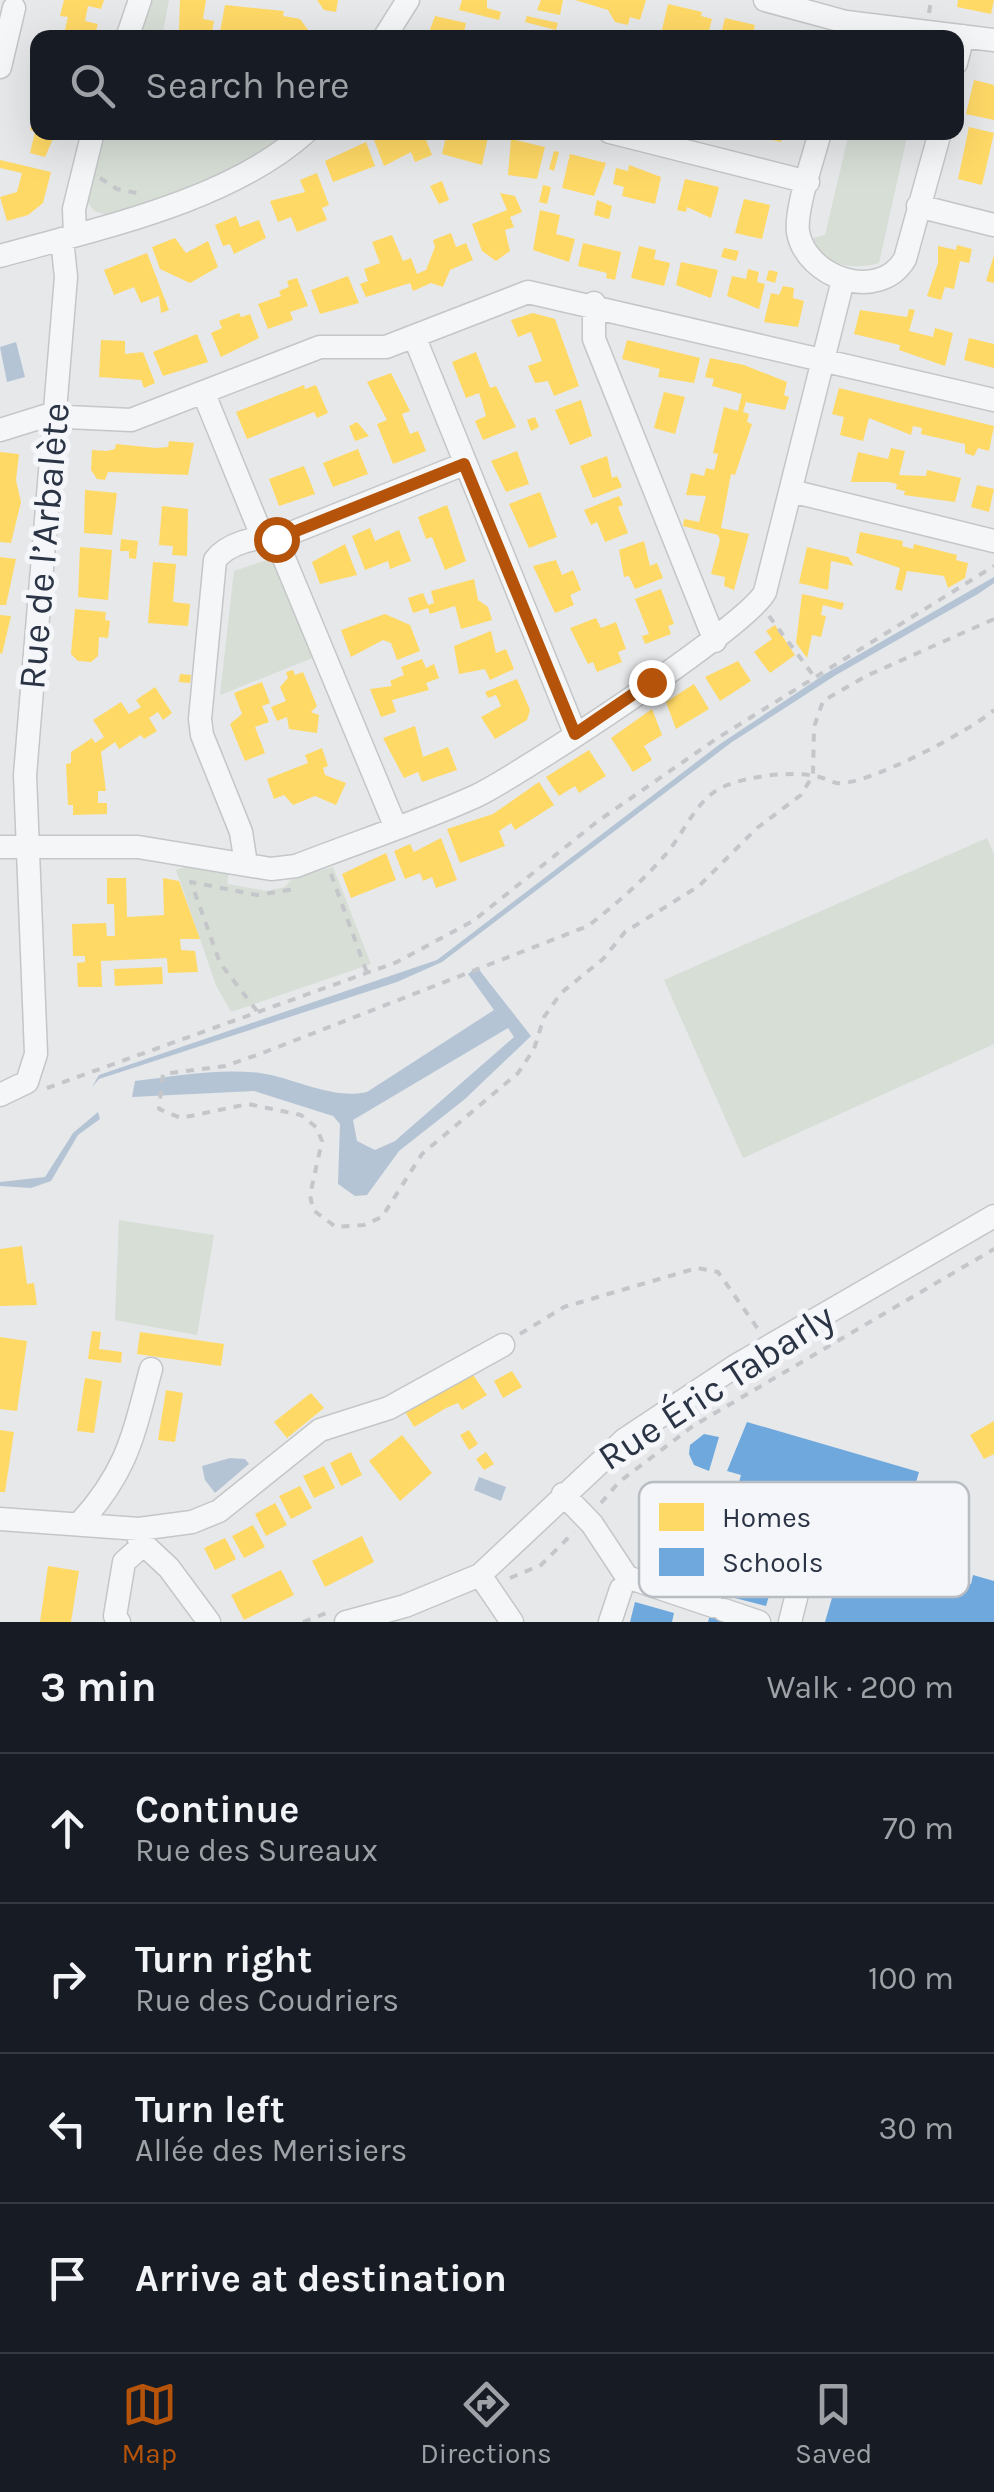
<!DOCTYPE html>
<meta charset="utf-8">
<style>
body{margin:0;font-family:Karla,sans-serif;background:#242831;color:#f1f3f6}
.stop{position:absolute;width:30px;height:30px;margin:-22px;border:8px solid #b45309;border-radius:50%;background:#fff}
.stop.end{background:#b45309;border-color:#fff;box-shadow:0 2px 10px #0008}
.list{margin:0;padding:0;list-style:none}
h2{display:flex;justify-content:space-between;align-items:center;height:130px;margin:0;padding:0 40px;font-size:42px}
h2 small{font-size:32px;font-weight:400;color:#9ea1a6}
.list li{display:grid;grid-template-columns:65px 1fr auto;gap:30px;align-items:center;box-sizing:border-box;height:150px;padding:0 40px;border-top:2px solid #363941}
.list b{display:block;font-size:38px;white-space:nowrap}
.list p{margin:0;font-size:32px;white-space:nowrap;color:#9ea1a6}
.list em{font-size:32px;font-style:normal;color:#9ea1a6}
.icon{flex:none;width:55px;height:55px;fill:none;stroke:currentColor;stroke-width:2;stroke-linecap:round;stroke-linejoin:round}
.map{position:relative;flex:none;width:994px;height:1622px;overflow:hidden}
.search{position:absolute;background:#171b24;box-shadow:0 10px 40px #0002;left:30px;right:30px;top:30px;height:110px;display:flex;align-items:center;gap:25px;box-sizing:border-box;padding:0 35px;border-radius:20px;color:#9ea1a6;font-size:38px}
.sheet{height:730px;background:#171b24}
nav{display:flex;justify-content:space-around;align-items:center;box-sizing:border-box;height:140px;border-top:2px solid #363941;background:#171b24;font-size:28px;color:#9ea1a6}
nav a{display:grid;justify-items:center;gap:5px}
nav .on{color:#b45309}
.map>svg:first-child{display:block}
.green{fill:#d6ded6}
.water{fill:#b4c4d5;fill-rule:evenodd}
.homes{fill:#ffd966}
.schools{fill:#6fa8dc}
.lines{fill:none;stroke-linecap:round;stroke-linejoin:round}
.minor-casing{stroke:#c4c6c8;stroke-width:25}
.path{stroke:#c5c6ca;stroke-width:4;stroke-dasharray:8 8;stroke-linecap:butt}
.minor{stroke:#f5f6f7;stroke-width:22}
.route{stroke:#b45309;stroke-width:12}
.labels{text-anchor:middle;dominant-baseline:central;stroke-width:10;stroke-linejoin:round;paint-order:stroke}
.street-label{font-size:38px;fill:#2b3445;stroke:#f4f6f9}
.key{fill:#f4f6f9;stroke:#b8bcc3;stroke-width:2.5}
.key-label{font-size:28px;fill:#2b3445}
</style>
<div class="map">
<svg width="994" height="1622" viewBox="0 0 994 1622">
<rect width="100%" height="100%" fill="#e6e8ea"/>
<path class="green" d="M151 0H169L162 37 138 38Z
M105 133H294L226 176 107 215 94 211 87 201Z
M849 133H908L879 263C849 271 827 265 809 239L825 235Z
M270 559 280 562 320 655 220 695 234 571Z
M987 838 994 854V1044L743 1158 664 980Z
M191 865 229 871 227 884 267 891 285 887 294 877 333 867 371 964 231 1012 216 985 176 870Z
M119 1220 214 1235 197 1335 115 1320Z"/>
<path class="water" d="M16 342 25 377 7 382 0 347Z
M994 577V583L978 594 836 675 732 742 442 962 397 982 99 1079 92 1087 99 1075 437 960 720 744 825 674Z
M477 967 531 1036 465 1099 399 1151 367 1195 355 1196 338 1184 340 1124 333 1116 254 1091 132 1097 135 1081C176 1076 219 1068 260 1073 295 1078 332 1100 367 1092L494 1010 468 974ZM508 1028 514 1037 395 1141 375 1150 357 1141 353 1120Z
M98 1112 100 1119 78 1135 51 1181 31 1188 0 1186V1182L45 1177 73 1133Z
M230 1458 245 1459 249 1464 215 1493 205 1480 202 1466Z
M479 1477 506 1487 501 1501 474 1490Z"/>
<path class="homes" d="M64 0H104L101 9 88 6 85 21 98 24 94 38H63L68 17 60 16Z
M180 0H206L203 19 214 21 211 38 179 32Z
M317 0H338L336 12 324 10Z
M462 0H487V8L501 12 499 20 459 10Z
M541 0H563L560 15 537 10Z
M575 0H646L640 20 630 17 628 25 615 22 608 10Z
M958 0H994L991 14 957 7Z
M668 4 702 12 701 16 712 19 707 38H660Z
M225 5 284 11 283 16 300 19 314 38H253L220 32Z
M435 16 466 23 463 38H427Z
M527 16 558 23 556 30 525 22Z
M725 18 755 25 752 38H720Z
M974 80 994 85V120L966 114Z
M38 104V132L30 130Z
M969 127 994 133 982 185 958 179Z
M35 132H56L45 157 30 153Z
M371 132H423L432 155 415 162 411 152 384 166Z
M447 132H489L482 165 442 154Z
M760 132H783L781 142 758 137Z
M511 139 545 147 537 179 508 175Z
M366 142 375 166 333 182 325 161Z
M554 151 559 152 554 171 549 169Z
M570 154 606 163 594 196 562 188Z
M0 160 51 172 43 203 28 215 7 221 0 197 17 192 22 173 0 168Z
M629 165 661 177 655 204 622 196 624 187 613 184 616 168 628 171Z
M317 173 329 205 322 208 327 220 297 232 291 217 278 222 270 201 305 192 300 180Z
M685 179 719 187 711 218 687 207 686 212 677 210Z
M442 181 449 200 439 204 430 186Z
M543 185 551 187 547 204 539 202Z
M500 193 515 196 522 212 510 217 514 227 505 230 510 251 496 261 482 251 472 224 507 210Z
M744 199 770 205 762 239 735 233Z
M597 200 612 206 609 219 594 215Z
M540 210 560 215 556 234 575 239 569 262 533 250Z
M236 216 240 227 259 220 266 238 234 254 230 244 223 246 215 225Z
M451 233 456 247 466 243 473 260 450 270 443 287 431 283 413 291 410 283 366 297 360 284 368 281 364 269 380 263 372 242 392 235 403 261 411 258 417 274 426 270 435 247 433 240Z
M175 238 186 253 208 241 218 267 190 283 160 269 152 247Z
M583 243 621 252 615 280 606 278 607 273 578 266Z
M957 245 972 249 969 263 960 261 954 289 945 287 941 300 927 296 938 263V246L956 250Z
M639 246 656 250 654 259 670 263 664 286 631 278Z
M724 248 739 251 736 261 721 257Z
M147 253 169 310 161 313 159 296 141 303 134 287 114 295 104 270Z
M994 255V283L986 281Z
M681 262 718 270 711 298 676 285Z
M748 269 759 272 757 282 765 284 759 309 727 296 732 276 746 279Z
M769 270 778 272 775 283 766 280Z
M348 276 359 303 320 314 311 290Z
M297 278 308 306 290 312 293 320 268 329 258 304 281 296 279 291 289 287 287 281Z
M783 286 794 288 793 298 804 301 798 327 764 322 771 293 779 295Z
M909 309 915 310 909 331 933 337 935 328 953 333 945 366 899 350 900 345 854 334 860 310 907 317Z
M239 313 241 317 250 314 259 338 221 357 211 333 222 328 219 321Z
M533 313 555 319 579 386 554 396 548 381 535 383 528 366 542 361 531 332 518 337 511 320Z
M197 334 208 362 163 376 153 352Z
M969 338 994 344V368L964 360Z
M101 340 125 341V354L143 352 155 383 144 388 141 380 99 377Z
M627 340 700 358 694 383 658 377 660 369 622 359Z
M476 352 490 388 496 386 516 427 483 440 475 421 486 416 482 402 479 393 466 398 452 362Z
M710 358 744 365 787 382 784 395 789 397 785 410 746 402 743 412 749 414 747 422 752 424 735 475 731 474 721 528 749 534 734 590 724 586 725 577 711 574 720 540 718 535 683 526 684 519 699 522 706 496 686 495 691 473 704 476 706 468 714 470 718 454 713 453 724 407 738 411 742 394 712 386 714 379 705 377Z
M391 373 410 411 402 414 410 434 418 431 426 451 393 464 377 424 387 420 367 382Z
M304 385 305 389 316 385 328 413 317 418 314 412 247 439 236 412Z
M839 388 994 426 989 451 978 448 974 456 965 453V444L921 434 922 428 913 426 911 435 869 418 863 441 840 435 844 417 832 414Z
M664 392 685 397 675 434 654 428Z
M581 400 592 436 570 445 555 410Z
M535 417 539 427 531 431 527 420Z
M357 422 369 436 355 441 349 426Z
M169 441 194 443 188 475 108 472 105 480 97 479 91 470 92 450 107 451 115 449 116 444 156 448 168 447Z
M891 448 905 451 899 475 926 476 927 470 961 478 955 502 904 495 905 491 896 489 897 484 889 482H851L858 452 888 459Z
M358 449 368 474 333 487 323 463Z
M517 451 529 484 506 492 491 461Z
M0 452 19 454 16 480 21 502 11 543 0 542Z
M607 456 612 478 617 476 622 487 593 498 580 466Z
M304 466 315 494 279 506 269 479Z
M977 485 994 489 989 512 971 507Z
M85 490 117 493 112 535 84 533Z
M540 492 557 537 529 548 509 504Z
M619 496 623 505 618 507 628 533 605 542 597 522 591 525 584 510Z
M447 505 466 561 445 570 432 537 426 539 418 517Z
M162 506 188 509 187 556 172 555 173 546 159 545Z
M370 528 375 541 399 530 411 561 390 569 388 561 365 570 352 536Z
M860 532 903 541 902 546 913 549 914 544 957 555 956 560 968 563 965 578 948 588 944 576 907 571 902 591 895 589 900 568 856 553Z
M121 539 138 541 136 559 129 558V551H120Z
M644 541 650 566 657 563 663 578 635 589 629 576 624 577 619 550Z
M345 544 357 575 320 584 312 562Z
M80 547 112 550 108 600 78 597Z
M807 547 848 557 854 566 831 561 828 590 799 583Z
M0 557 16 559 6 605H0Z
M556 560 562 575 573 570 581 590 570 595 574 605 555 613 533 566Z
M153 562 176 564 173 602 190 604 188 626 148 623Z
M474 579 478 600 488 607 492 620 461 629 455 606 430 614 428 608 413 613 408 598 423 593 428 605 434 603 431 591Z
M661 589 674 624 668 626 671 634 645 644 642 636 649 634 635 599Z
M802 594 844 603 842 610 823 605 821 615 826 616 821 637 812 635 807 658 796 643Z
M75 609 106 612 105 620 110 621 108 638 99 637 98 656 91 662 78 661 71 654Z
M385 614 410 625 420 651 397 660 391 643 383 640 351 657 341 630Z
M0 615 11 616 2 654 0 653Z
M596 618 601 628 616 622 626 649 618 652 622 662 597 672 593 662 588 664 570 628Z
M775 625 795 655 770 673 754 652 772 639 766 631Z
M491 631 496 653 506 649 514 669 490 680 485 669 459 674 454 646Z
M422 659 426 668 434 664 439 678 426 683 429 690 392 700 396 712 381 717 370 689 392 686 390 681 404 675 401 667Z
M738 661 751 681 720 701 705 677Z
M293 670 295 675 303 672 317 706 311 712 319 715 317 733 289 729 287 717 277 721 271 707 286 701 280 687 288 678 286 672Z
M180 674 191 675 190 683 179 682Z
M517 679 530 710 527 720 495 739 481 717 501 706 496 695 488 698 485 692Z
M262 682 270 703 262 706 269 722 255 727 265 753 245 761 230 724 242 714 234 693Z
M694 684 709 709 676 729 666 702Z
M155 687 172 713 163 720 158 712 149 718 157 731 144 739 141 735 119 749 115 742 101 752 106 791H98V803H107V814L73 815V805H68L66 764 71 763V752L92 738 95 743 104 737 93 720 121 702 129 714 141 707 136 700Z
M652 709 662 735 644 746 652 760 633 772 611 738Z
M415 726 423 757 448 747 457 770 422 782 418 772 404 778 383 738Z
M322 748 328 766 323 768 325 775 346 783 336 805 315 796 293 805 284 795 274 799 267 779 308 763 305 755Z
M589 750 606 776 579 793 575 786 559 796 546 777Z
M539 782 554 805 515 830 511 823 499 831 505 846 460 863 447 829 493 814Z
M441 838 457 880 436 888 432 877 423 881 420 873 405 879 394 851 410 844 414 852Z
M386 853 396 880 351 898 342 874Z
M107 878H126L127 917 164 915 163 878 179 881 200 939H180L181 950 195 951 198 972 168 973 167 958 101 961 102 987H78L77 963 85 962V956H73L72 924 106 923 107 936H115L114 904H107Z
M162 967 163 984 115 986 114 969Z
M22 1246 27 1284 34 1283 37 1305 0 1306V1249Z
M92 1331 101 1332 99 1349 122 1352 121 1363 88 1359Z
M140 1332 224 1344 221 1366 137 1354Z
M0 1337 27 1341 17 1411 0 1409Z
M512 1371 522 1387 503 1398 494 1381Z
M471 1372 487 1395 462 1410 458 1403 446 1408 414 1427 404 1410Z
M85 1378 102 1381 94 1433 77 1431Z
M166 1390 183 1393 175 1442 158 1440Z
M311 1393 324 1408 287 1438 274 1422Z
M994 1421V1454L984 1459 970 1435Z
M0 1430 14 1432 5 1492H0Z
M469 1430 478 1444 469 1450 460 1435Z
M402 1435 432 1473 400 1501 369 1461Z
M351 1452 362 1475 341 1486 330 1463Z
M486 1452 494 1464 484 1470 476 1459Z
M324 1466 335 1488 314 1498 303 1476Z
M300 1486 312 1508 291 1519 279 1496Z
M275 1503 287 1525 266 1536 255 1514Z
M253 1525 265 1547 244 1558 232 1536Z
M362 1536 374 1562 325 1587 312 1561Z
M225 1538 236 1559 215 1570 204 1548Z
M48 1566 79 1571 71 1622H40Z
M281 1570 294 1595 244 1620 231 1595Z"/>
<path class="schools" d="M747 1422 919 1472 913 1493 921 1501 916 1520 905 1523 892 1552 935 1564 932 1573 939 1575 947 1564 962 1569 964 1582 971 1584 973 1575 994 1581V1622H825L849 1539 886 1550 899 1521 775 1485 762 1531 784 1546 766 1606 727 1596 721 1622H708L717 1593 673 1579 698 1493 731 1511 741 1475 727 1471Z
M704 1434 719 1437 709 1471 694 1465 689 1454 690 1445Z
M635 1602 674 1613 672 1622H630Z"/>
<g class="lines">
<g class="minor-casing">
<path id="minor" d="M765 0 846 22 994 40
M127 38 140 0
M384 38 408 0
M956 63 963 36
M0 67 14 8
M610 132 808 182
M820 132C814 157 795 208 798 232 806 278 879 303 905 259L940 132
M918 206 994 225
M75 235 74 209 93 132
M0 256C99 228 228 202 306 132
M594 303V339L715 641
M414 336 575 733
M204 394 262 536
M0 430 45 416 131 420 320 347H386L528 292 994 400
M791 491 994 541
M276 539 396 828
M276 539 464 464
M0 847H138L271 869 296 866C355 843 416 823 474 797 517 777 749 625 765 592L843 280
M246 864 241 832 202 735 200 719 215 560C227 544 257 535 276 539
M0 1095 27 1082 36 1054 25 775 66 277 62 239
M563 1494 592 1524 627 1577 713 1606
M0 1519 139 1529 192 1522 219 1511 320 1430 389 1408 503 1345
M80 1523C128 1470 133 1436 151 1369
M139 1529V1540L169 1568 209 1622
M480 1575 512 1622
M724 1610 759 1622
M119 1622 115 1616 124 1562 144 1544
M346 1622 405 1606 480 1575 624 1440 737 1365 994 1216
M610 1622 621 1589
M790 1622 807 1554"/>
</g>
<path class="path" d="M929 13 931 0
M100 178 117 189 141 194
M769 616 813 675
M994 619 866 676 823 701 814 727 813 775 801 795 757 828 699 886 625 932 603 959 561 993 544 1017 534 1049 518 1073 422 1154 382 1217 364 1225 336 1227 313 1210 310 1195 322 1141 316 1127 301 1115 248 1104 181 1118 159 1109 163 1074 225 1066 260 1054 588 926C616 904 643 881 666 854 685 832 697 797 725 786 749 776 789 771 815 776 823 777 830 782 837 783 865 787 972 730 994 710
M331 874 367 973
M257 1011 220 963 191 882 257 895 296 889
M47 1088 397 962 473 921 598 821 716 739 994 566
M520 1334 564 1307 697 1268 718 1272 758 1329
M601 1503 619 1482 693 1426 994 1249
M510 1578 541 1565 574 1532
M303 1622 329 1612"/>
<use href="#minor" class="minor"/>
</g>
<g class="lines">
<path class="route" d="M276 539 464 464 575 734 651 682"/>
</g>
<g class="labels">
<g class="street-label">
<text transform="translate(44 546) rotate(-85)">Rue de l’Arbalète</text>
<text transform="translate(716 1387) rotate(-33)">Rue Éric Tabarly</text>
</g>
</g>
<rect x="639" y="1482" width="330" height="115" rx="15" class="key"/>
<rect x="659" y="1503" width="45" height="28" fill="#ffd966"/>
<rect x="659" y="1548" width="45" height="28" fill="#6fa8dc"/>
<g class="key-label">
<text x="722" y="1527">Homes</text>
<text x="722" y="1572">Schools</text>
</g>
</svg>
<div class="stop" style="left:276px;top:539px"></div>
<div class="stop end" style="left:651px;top:682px"></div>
<div class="search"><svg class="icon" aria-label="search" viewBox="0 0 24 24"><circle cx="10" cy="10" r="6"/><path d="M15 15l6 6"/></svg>Search here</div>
</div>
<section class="sheet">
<h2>3 min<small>Walk · 200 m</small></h2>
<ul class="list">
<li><svg class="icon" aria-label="ahead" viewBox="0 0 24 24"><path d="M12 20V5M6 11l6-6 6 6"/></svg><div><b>Continue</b><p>Rue des Sureaux</p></div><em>70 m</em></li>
<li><svg class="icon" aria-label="right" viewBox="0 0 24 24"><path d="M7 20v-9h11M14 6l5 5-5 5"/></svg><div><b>Turn right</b><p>Rue des Coudriers</p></div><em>100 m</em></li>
<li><svg class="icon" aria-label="left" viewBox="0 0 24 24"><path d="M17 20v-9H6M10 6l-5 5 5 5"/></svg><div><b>Turn left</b><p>Allée des Merisiers</p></div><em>30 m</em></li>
<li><svg class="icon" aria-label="arrive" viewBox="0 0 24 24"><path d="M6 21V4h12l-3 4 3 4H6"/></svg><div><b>Arrive at destination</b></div></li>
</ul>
</section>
<nav>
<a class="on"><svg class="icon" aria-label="map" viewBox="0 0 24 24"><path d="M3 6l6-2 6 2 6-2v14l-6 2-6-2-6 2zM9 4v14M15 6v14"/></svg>Map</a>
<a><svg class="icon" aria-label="directions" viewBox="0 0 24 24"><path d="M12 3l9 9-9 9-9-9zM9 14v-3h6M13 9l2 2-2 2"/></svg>Directions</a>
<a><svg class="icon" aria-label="saved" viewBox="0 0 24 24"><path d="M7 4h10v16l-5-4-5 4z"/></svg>Saved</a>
</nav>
